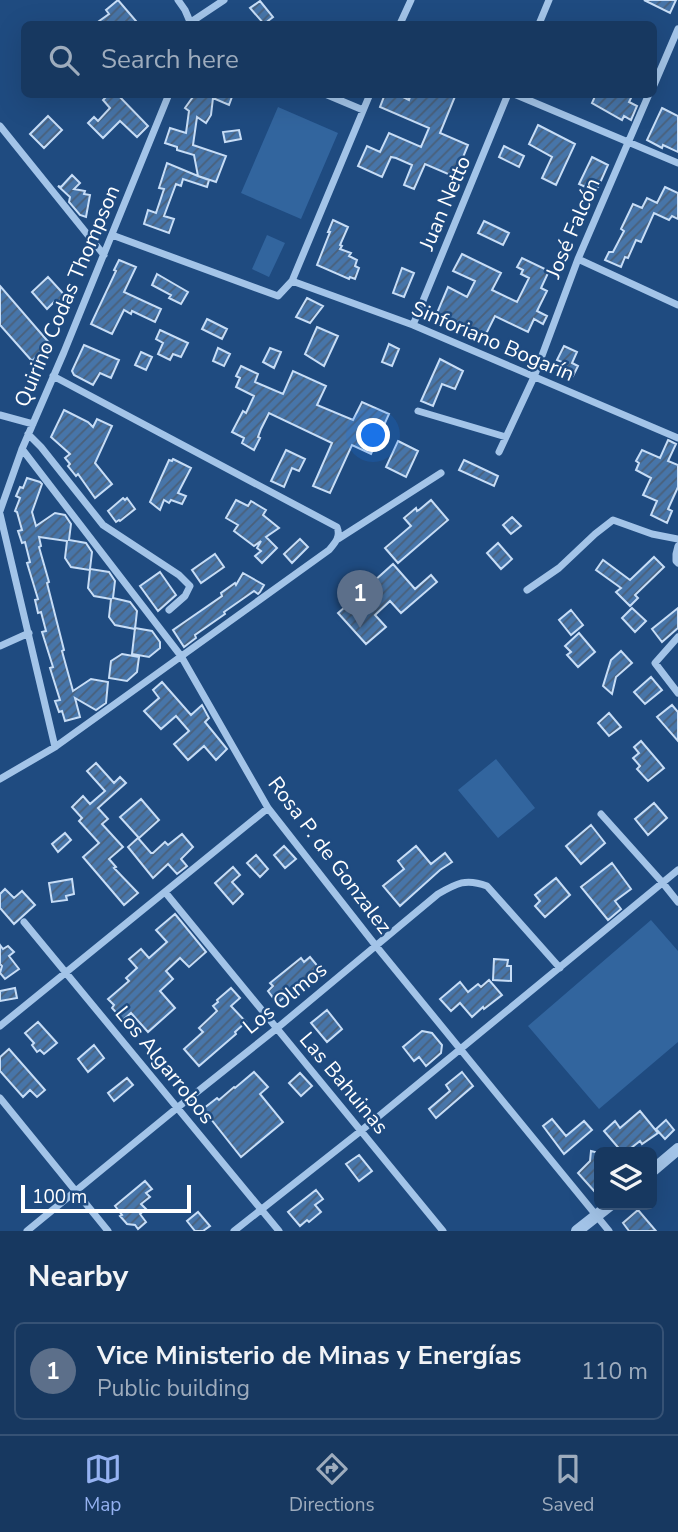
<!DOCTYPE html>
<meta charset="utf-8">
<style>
body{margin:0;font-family:"Nunito Sans",sans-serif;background:#203f66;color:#f1f3f6}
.controls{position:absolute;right:21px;bottom:21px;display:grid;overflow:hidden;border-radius:10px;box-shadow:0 7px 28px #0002}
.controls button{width:63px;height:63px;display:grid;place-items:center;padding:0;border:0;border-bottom:2px solid #365275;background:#173860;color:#f1f3f6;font:35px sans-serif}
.scale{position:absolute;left:21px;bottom:18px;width:170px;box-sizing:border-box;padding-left:7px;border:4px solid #fff;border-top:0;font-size:19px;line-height:24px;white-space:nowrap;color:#fff;-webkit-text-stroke:5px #1f4b80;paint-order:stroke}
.you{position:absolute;left:374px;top:436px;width:24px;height:24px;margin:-18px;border:5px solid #fff;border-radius:50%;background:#1a73e8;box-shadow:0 0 0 10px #1a73e833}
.badge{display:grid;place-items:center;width:46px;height:46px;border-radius:50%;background:#95b2f1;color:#fff;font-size:23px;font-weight:700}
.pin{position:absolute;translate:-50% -58px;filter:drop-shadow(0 2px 4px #0008)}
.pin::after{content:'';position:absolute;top:37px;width:24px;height:21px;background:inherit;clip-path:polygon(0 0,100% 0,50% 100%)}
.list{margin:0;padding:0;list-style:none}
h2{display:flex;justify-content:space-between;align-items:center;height:91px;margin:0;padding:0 28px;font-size:30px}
h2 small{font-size:23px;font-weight:400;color:#9eacbd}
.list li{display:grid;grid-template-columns:46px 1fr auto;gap:21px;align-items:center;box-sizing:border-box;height:98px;margin:0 14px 14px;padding:0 14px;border:2px solid #365275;border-radius:10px}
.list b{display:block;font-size:26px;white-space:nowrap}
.list p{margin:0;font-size:23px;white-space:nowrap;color:#9eacbd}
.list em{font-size:23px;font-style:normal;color:#9eacbd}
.icon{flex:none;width:38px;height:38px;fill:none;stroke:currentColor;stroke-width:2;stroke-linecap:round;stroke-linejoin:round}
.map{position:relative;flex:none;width:678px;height:1231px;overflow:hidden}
.search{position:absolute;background:#173860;box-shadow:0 7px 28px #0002;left:21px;right:21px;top:21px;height:77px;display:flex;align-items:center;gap:18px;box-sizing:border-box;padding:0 24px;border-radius:10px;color:#9eacbd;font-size:26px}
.sheet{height:203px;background:#173860}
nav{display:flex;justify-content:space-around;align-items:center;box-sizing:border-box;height:98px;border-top:2px solid #365275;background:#173860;font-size:19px;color:#9eacbd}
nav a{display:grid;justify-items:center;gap:4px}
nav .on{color:#95b2f1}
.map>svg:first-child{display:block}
.pitch{fill:#32659e}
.building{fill:url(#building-hatch);stroke:#c7ddf6;stroke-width:2}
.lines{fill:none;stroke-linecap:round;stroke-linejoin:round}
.minor{stroke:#a3c4e8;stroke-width:7}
.tertiary{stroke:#a3c4e8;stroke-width:12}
.labels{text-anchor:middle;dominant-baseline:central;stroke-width:5;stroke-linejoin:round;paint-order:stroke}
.street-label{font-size:21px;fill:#fff;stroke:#1f4b80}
</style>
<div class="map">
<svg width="678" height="1231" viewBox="0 0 678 1231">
<defs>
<pattern id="building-hatch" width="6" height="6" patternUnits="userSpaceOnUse" patternTransform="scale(1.75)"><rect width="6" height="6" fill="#4775a9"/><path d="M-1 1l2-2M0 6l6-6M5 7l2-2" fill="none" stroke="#4a607a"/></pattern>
</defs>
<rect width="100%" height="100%" fill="#1f4b80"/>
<path class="pitch" d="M278 107 338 133 301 219 241 193Z
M267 235 285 243 269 277 252 269Z
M496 759 535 808 498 838 458 790Z
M651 920 678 951V1042L599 1109 528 1026Z"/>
<path class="building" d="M118 0 136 21 131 24H95L109 14 106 10Z
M644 0H676L670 13Z
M260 1 273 17 264 24 250 8Z
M109 94H117L148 126 137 137 120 121 103 138 88 123 94 117 98 121 110 108 103 100Z
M195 94H233L229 105 213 98 211 115 206 123 197 117 193 145 226 156 216 182 198 176 209 180 207 187 183 179 181 186 176 184 164 216 174 219 169 233 144 224 148 210 156 213 164 189 159 188 167 163 198 176 194 155 177 150V147L165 143 170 128 186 133 189 111 185 108Z
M385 94H397L409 100 411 94H456L440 133 468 145 455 177 425 164 414 189 404 185 412 165 396 158 391 157 382 177 358 166 367 146 380 152 389 133 421 147 429 128 380 107Z
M596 94H633L629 102 637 106 631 120 624 116 622 120 592 103Z
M662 108 678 116V152L663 145 662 148 647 140Z
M48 116 62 130 44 148 30 134Z
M538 125 575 144 556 185 542 178 552 157 529 144Z
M239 130 241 139 225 142 223 132Z
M504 146 524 156 519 167 499 157Z
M592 157 608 165 596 192 579 184Z
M72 175 80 183 74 189 85 191 84 194 90 195 86 217 80 215 69 202 70 197 58 186 61 187Z
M665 187 678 193V219L672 216 669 220 654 213 641 242 636 240 628 258 625 257 621 267 605 260 609 252H613L624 231 621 229 633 204 642 208 647 198 657 203Z
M333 220 348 227 340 245 342 246 340 249 351 253 349 256 357 260 355 266 359 268 355 279 350 277 349 279 317 265 330 232H328Z
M484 221 509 233 503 245 478 233Z
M462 254 501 273 492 290 517 302 529 278 521 274 523 270 517 267 522 258 549 271 541 288 547 291 537 311 547 316 543 324 534 319 528 332 495 316 485 336 437 313 448 287 467 297 475 281 453 271Z
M119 260 136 267 124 292 161 309 155 322 132 311 131 314 124 310 112 334 91 324 116 271 114 270Z
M402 268 414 273 404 297 393 293Z
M157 274 188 292 181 304 169 298 171 295 152 285Z
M48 277 69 300 60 308 54 302 47 309 32 292Z
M0 286 51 345 32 361 0 325Z
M307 298 323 306 310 323 296 317Z
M207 319 227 329 222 339 202 329Z
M317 327 338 336 324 366 305 354Z
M160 330 188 343 181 357 173 354 170 360 158 354 163 343 156 339Z
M389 344 399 349 392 366 382 362Z
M84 345 119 360 111 378 100 373 93 385 74 375 72 371Z
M564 346 577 352 572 363 578 366 573 376 558 369 562 362 557 360Z
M218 348 230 354 224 366 213 361Z
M270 348 281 352 274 368 263 362Z
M141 352 152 357 146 370 135 365Z
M440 359 463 371 455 389 442 384 433 406 421 401Z
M241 366 258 374 255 382 283 394 293 371 326 386 317 405 353 420 362 402 389 414 371 454 352 445 330 493 313 486 332 443 269 413 261 429 258 437 260 438 254 450 242 443 244 438 232 432 243 411 246 413 254 396 236 387 240 378 236 376Z
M64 410 88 422 93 427 97 419 112 426 95 463 112 484 95 498 78 474 76 476 68 466 70 464 65 458 70 454 51 437Z
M668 440 676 444 668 461 678 465V487L668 509 672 511 667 523 651 515 657 501 643 495 651 478 636 470 639 463 636 461 642 450 660 458Z
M398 441 418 451 406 477 386 467Z
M286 450 305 459 299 471 292 468 284 487 271 481Z
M173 459 191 468 178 493 186 496 182 504 171 500 169 503 164 500 160 510 150 502 169 460 172 461Z
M464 460 498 476 494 486 459 470Z
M27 478 40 482 42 484 32 512 36 526 55 513 65 515 71 524 69 540 86 543 92 552 90 569 109 572 115 581 113 598 130 602 137 611 135 629 115 625 109 617 111 599 94 596 88 588 90 570 71 567 65 558 67 541 39 537 41 546 39 547 49 582 47 583 64 650 62 651 73 691 91 679 108 682 106 703 96 710 75 698 80 717 65 721 62 711 59 712 55 701 60 700 50 668 53 667 42 632 46 631 41 612 38 613 35 600 38 599 27 563 30 562 25 542 22 543 18 531 22 530 17 512 15 511 20 498 16 496 20 487 23 488Z
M123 498 125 500 127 498 135 509 120 521 119 520 116 522 108 511Z
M236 500 248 506 251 501 266 510 263 515 279 528 266 537 277 548 262 563 255 556 261 551 257 548 261 541 254 546 234 531 238 525 226 518Z
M431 500 448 520 398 563 385 548 411 526 404 518 416 508 417 511 419 510Z
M512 517 521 526 511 534 503 525Z
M300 539 308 547 292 563 284 554Z
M498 543 512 559 501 569 487 553Z
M215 554 224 567 201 583 192 570Z
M654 557 664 567 635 595 638 598 630 606 616 592 621 588 596 570 603 560 630 580Z
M393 564 415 589 431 575 437 582 401 613 390 601 375 615 386 627 366 644 338 613 362 592 358 589 370 578 373 582Z
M160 572 176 595 158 611 140 586Z
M243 573 264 585 260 592 258 594 254 591 224 612 225 614 195 635 196 638 184 647 173 630 222 596 221 593 235 583 236 585Z
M632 608 646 621 635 632 622 618Z
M678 608V628L662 642 652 629Z
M571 610 583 625 571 635 559 620Z
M135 628 152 631 160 642V648L149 657 132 654Z
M579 633 595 652 578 667 567 655 571 652 565 646Z
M621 651 632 663 616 677 612 694 603 686 611 660Z
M122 654 139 657 137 672 127 681 109 678 111 661Z
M651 677 662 690 645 704 634 692Z
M162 682 191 715 202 705 209 718 205 722 227 749 216 760 204 746 188 760 174 744 189 731 176 716 161 729 144 711 159 698 153 690Z
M672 705 678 712V741L657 717Z
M609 713 621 727 609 736 598 723Z
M641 741 664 768 648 781 637 769 640 766 633 758 639 753 634 747Z
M96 763 114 783 120 777 126 783 98 808 108 819 102 824 123 847 109 859 116 867 114 868 138 893 124 905 83 857 99 843 79 821 82 818 72 807 83 796 90 804 105 791 87 771Z
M141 799 159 820 139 838 120 817Z
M654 803 667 818 648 835 635 819Z
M591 825 605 843 581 864 566 846Z
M65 833 71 840 58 852 52 844Z
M182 834 193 847 181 859 187 866 177 874 168 864 153 878 128 847 138 838 151 853H153L165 842 168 845Z
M284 846 296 859 285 868 274 855Z
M416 846 431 864 445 853 452 862 440 870 400 906 383 886 404 869 398 861Z
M256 855 268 869 260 877 247 863Z
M612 863 631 889 615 901 621 909 608 920 581 887Z
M233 867 240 875 232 882 243 894 233 904 215 883Z
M556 878 570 895 545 917 535 906 540 901 535 895Z
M72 879 74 894 66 896 67 900 52 902 49 883Z
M5 889 14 898 22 891 35 905 14 924 0 908V894Z
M175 914 206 952 189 967 180 958 166 971 173 979 160 991 175 1008 148 1032 131 1013 123 1020 112 1008 114 1005 108 999 129 981 126 978 137 968 129 959 141 949 149 958 167 942 156 930Z
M0 945 3 949 8 946 14 952 9 956 19 969 5 979 0 973 2 966 0 964Z
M310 957 320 969 277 1003 268 991 273 986 270 983 301 958 304 962Z
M494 959 508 960 507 966H511V981L493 980Z
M489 980 502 995 484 1009 483 1007 472 1017 460 1003 451 1011 440 999 460 982 468 992 478 984 481 987Z
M15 988 17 998 0 1001V991Z
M231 988 240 998 231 1006 246 1022 235 1032 236 1034 199 1066 184 1049 203 1032 199 1028 217 1011 213 1006 218 1002 217 1000Z
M327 1010 342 1029 327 1042 311 1023Z
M38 1022 57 1043 44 1054 40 1050 37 1052 32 1045 34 1043 25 1033Z
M422 1031 432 1033 442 1045 441 1053 426 1066 419 1057 414 1061 403 1047Z
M94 1045 104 1058 88 1072 78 1059Z
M9 1049 45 1090 37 1097 30 1090 23 1097 0 1071V1057Z
M254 1072 268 1087 260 1094 283 1122 241 1157 203 1109 217 1098 219 1100 234 1087 235 1088Z
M462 1072 473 1086 436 1118 429 1109 450 1091 446 1085Z
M300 1073 312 1086 301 1096 289 1083Z
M127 1078 133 1085 114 1101 108 1093Z
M640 1111 658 1133 642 1144 640 1141 626 1152H622L604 1131 615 1121 620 1128Z
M552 1119 566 1136 584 1121 592 1130 564 1154 543 1126Z
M666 1120 674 1130 665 1139 656 1129Z
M591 1151 599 1153V1188L595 1192 578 1173 590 1161Z
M359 1155 372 1171 359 1181 346 1164Z
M145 1181 152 1189 146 1193 150 1197 141 1204 146 1209 140 1214 146 1222 138 1229 135 1225 127 1224 120 1216 122 1215 115 1206Z
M316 1190 323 1199 315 1205 321 1212 309 1222 307 1220 300 1226 288 1212Z
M638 1210 656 1231H629L623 1223Z
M198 1212 210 1226 203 1231H195L187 1221Z"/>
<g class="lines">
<path class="minor" d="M178 0 185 10 191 24
M191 22 224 0
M400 24 411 0
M539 24 549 0
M654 85 678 29
M325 94 363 110
M514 94 678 163
M0 126 104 255
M112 235 278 296 292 281 370 94
M578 259 678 305
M292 281 413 325 678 438
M413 325 508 94
M418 411 506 437
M0 415 33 424
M28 434 41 447 103 525 179 575 190 586 185 596 169 610
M22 449 181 656 268 808 376 946 609 1231
M499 452 534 377 578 259 649 94
M0 511 22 449 64 352 169 94
M0 514 55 747
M338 539 441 473
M678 546 676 554V561L678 563
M527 590 559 568 595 534 613 520 652 534 678 539
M678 637 655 663 678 693
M0 646 29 633
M0 779 55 747 329 550C335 543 341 537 337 527L53 376
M601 814 662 882 678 902
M165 892 443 1231
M24 922 279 1231
M0 1026 268 808
M0 1098 108 1231
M27 1231 177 1108 276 1029 438 894C457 883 466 878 487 886L560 968
M234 1231 362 1130 678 870"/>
<path class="tertiary" d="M652 1171 678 1149
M577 1231 610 1205"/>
</g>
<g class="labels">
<g class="street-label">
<text transform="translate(445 203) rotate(-67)">Juan Netto</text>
<text transform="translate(573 228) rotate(-67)">José Falcón</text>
<text transform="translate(67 296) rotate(-67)">Quirino Codas Thompson</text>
<text transform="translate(493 341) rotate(23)">Sinforiano Bogarín</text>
<text transform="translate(330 855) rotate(53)">Rosa P. de Gonzalez</text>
<text transform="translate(285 998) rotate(-39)">Los Olmos</text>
<text transform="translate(165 1065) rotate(51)">Los Algarrobos</text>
<text transform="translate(344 1083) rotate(50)">Las Bahuinas</text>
</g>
</g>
</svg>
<div class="controls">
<button><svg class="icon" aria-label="layers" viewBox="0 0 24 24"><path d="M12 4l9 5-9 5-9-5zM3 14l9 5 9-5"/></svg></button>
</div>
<div class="scale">100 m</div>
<div class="you"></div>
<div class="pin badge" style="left:360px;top:628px;background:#5c6f8a">1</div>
<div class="search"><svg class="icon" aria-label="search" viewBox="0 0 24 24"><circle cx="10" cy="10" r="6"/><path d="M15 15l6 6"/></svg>Search here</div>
</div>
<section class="sheet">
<h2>Nearby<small></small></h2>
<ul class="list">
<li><span class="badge" style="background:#5c6f8a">1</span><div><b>Vice Ministerio de Minas y Energías</b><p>Public building</p></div><em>110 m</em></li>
</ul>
</section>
<nav>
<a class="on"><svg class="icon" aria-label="map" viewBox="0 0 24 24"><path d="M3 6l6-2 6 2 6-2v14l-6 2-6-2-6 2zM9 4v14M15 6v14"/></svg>Map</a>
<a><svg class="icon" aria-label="directions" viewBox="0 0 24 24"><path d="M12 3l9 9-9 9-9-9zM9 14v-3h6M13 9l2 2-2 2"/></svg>Directions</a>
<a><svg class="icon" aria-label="saved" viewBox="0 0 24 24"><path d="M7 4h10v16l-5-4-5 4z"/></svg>Saved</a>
</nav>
